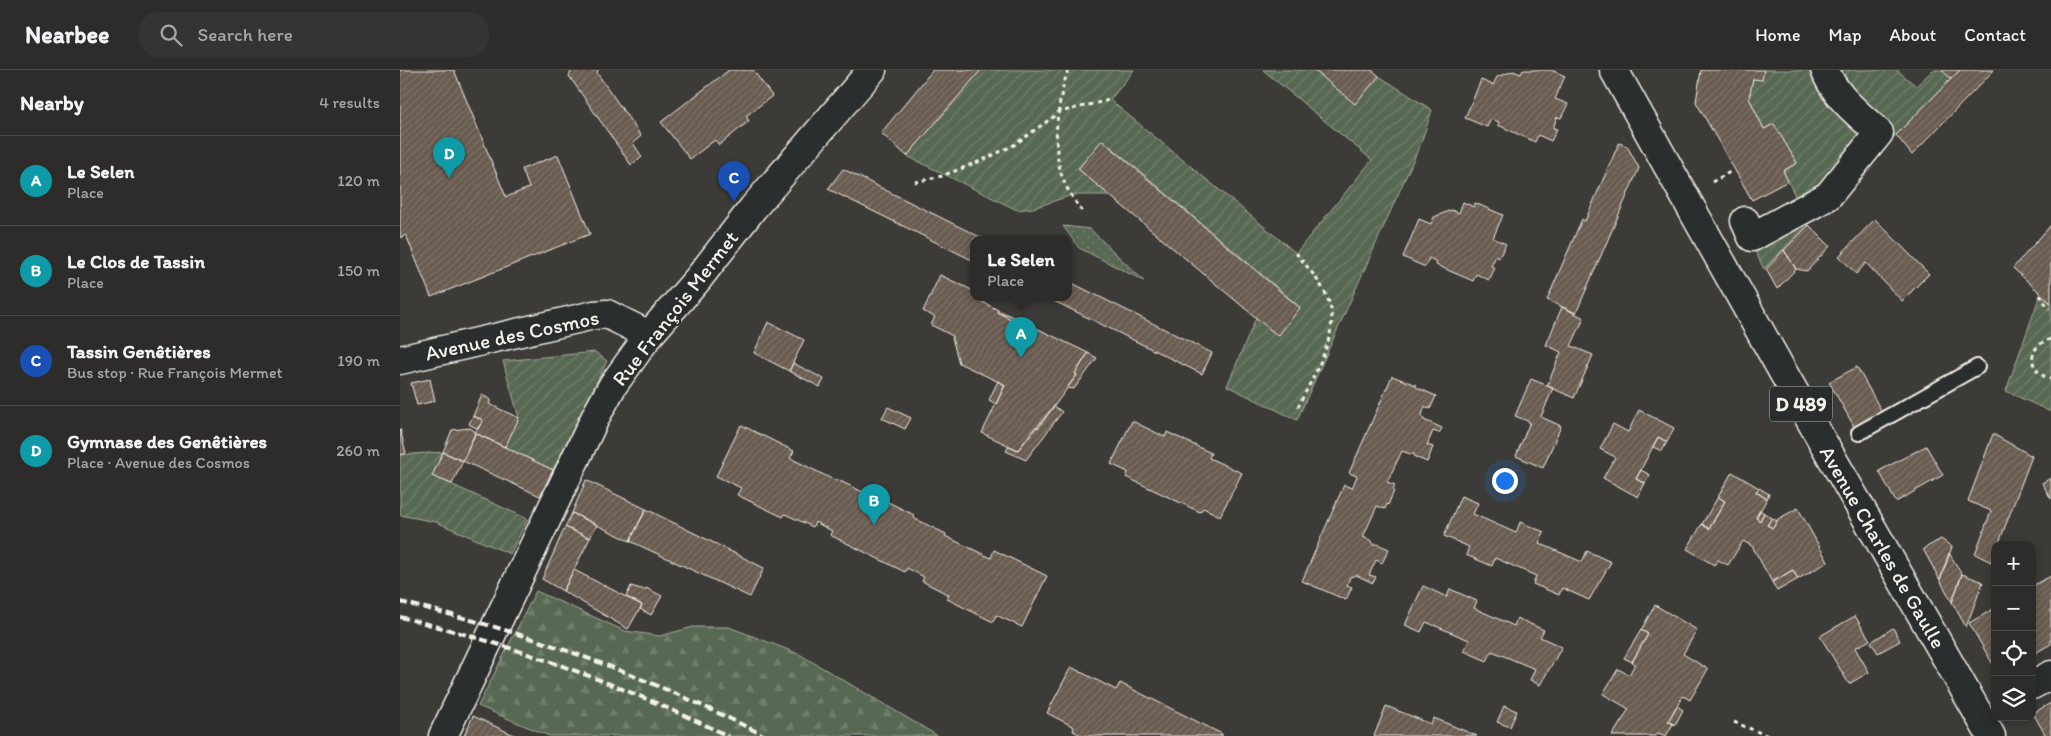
<!DOCTYPE html>
<meta charset="utf-8">
<style>
body{margin:0;font-family:Itim,sans-serif;background:#363432;color:#f1f3f6}
.controls{position:absolute;right:15px;bottom:15px;display:grid;overflow:hidden;border-radius:10px;box-shadow:0 2px 12px #0003}
.controls button{width:45px;height:45px;display:grid;place-items:center;padding:0;border:0;border-bottom:1px solid #494847;background:#2e2c2a;color:#f1f3f6;font:25px sans-serif}
.you{position:absolute;left:1104px;top:410px;width:18px;height:18px;margin:-12px;border:4px solid #fff;border-radius:50%;background:#1a73e8;box-shadow:0 0 0 8px #1a73e833}
.badge{display:grid;place-items:center;width:32px;height:32px;border-radius:50%;background:#8c9099;color:#fff;font-size:16px;font-weight:700}
.pin{position:absolute;translate:-50% -41px;filter:drop-shadow(0 1px 2px #0008)}
.pin::after{content:'';position:absolute;top:26px;width:18px;height:15px;background:inherit;clip-path:polygon(0 0,100% 0,50% 100%)}
.popup{position:absolute;left:570px;top:166px;width:102px;height:65px;box-sizing:border-box;display:grid;place-content:center;border-radius:10px;background:#2e2c2a;filter:drop-shadow(0 1px 4px #0005);font-size:16px;white-space:nowrap;color:#a7a7a8}
.popup b{font-size:19px;color:#f1f3f6}
.popup::after{content:'';position:absolute;left:50%;top:100%;margin-left:-10px;border:10px solid transparent;border-top-color:#2e2c2a}
.list{margin:0;padding:0;list-style:none}
h2{display:flex;justify-content:space-between;align-items:center;height:65px;margin:0;padding:0 20px;font-size:21px}
h2 small{font-size:16px;font-weight:400;color:#a7a7a8}
.list li{display:grid;grid-template-columns:32px 1fr auto;gap:15px;align-items:center;box-sizing:border-box;height:90px;padding:0 20px;border-top:1px solid #494847}
.list b{display:block;font-size:19px;white-space:nowrap}
.list p{margin:0;font-size:16px;white-space:nowrap;color:#a7a7a8}
.list em{font-size:16px;font-style:normal;color:#a7a7a8}
.icon{flex:none;width:28px;height:28px;fill:none;stroke:currentColor;stroke-width:2;stroke-linecap:round;stroke-linejoin:round}
.map{position:relative;flex:none;width:1651px;height:666px;overflow:hidden}
header{display:flex;align-items:center;gap:30px;box-sizing:border-box;height:70px;padding:0 25px;background:#2e2c2a;border-bottom:1px solid #494847}
header strong{font-size:24px}
nav{display:flex;gap:28px;margin-inline-start:auto;font-size:18px}
.search{width:350px;height:45px;background:#363432;display:flex;align-items:center;gap:12px;box-sizing:border-box;padding:0 18px;border-radius:20px;color:#a7a7a8;font-size:19px}
main{display:flex}
aside{flex:1;background:#2e2c2a}
.map>svg:first-child{display:block}
.grass{fill:url(#grass-dots);stroke:#a6ad9d}
.forest{fill:url(#forest-firs);stroke:#a6ad9d}
.garden{fill:url(#garden-furrows);stroke:#a6ad9d}
.building{fill:url(#building-hatch);stroke:#f4f1e8}
.lines{fill:none;stroke-linecap:round;stroke-linejoin:round}
.lane-casing{stroke:#f4f1e8;stroke-width:18}
.street-casing{stroke:#f4f1e8;stroke-width:31}
.secondary-casing{stroke:#f4f1e8;stroke-width:31}
.primary-casing{stroke:#f4f1e8;stroke-width:31}
.path{stroke:#f4f1e8;stroke-width:3;stroke-dasharray:4 4;stroke-linecap:butt}
.lane{stroke:#2a2d2e;stroke-width:14}
.street{stroke:#2a2d2e;stroke-width:28}
.secondary{stroke:#2a2d2e;stroke-width:28}
.primary{stroke:#2a2d2e;stroke-width:28}
.rail{stroke:#f4f1e8;stroke-width:4;stroke-dasharray:8 4;stroke-linecap:butt}
.labels{text-anchor:middle;dominant-baseline:central;stroke-width:4;stroke-linejoin:round;paint-order:stroke}
.shield{fill:#2a2d2e;stroke:#b7b6b0;stroke-width:1}
.shield-label{font-size:20px;font-weight:bold;fill:#f4f1e8}
.street-label{font-size:21px;fill:#f4f1e8;stroke:#2a2d2e}
</style>
<header>
<strong>Nearbee</strong>
<div class="search"><svg class="icon" aria-label="search" viewBox="0 0 24 24"><circle cx="10" cy="10" r="6"/><path d="M15 15l6 6"/></svg>Search here</div>
<nav><a>Home</a><a>Map</a><a>About</a><a>Contact</a></nav>
</header>
<main>
<aside>
<h2>Nearby<small>4 results</small></h2>
<ul class="list">
<li><span class="badge" style="background:#0f9aa8">A</span><div><b>Le Selen</b><p>Place</p></div><em>120 m</em></li>
<li><span class="badge" style="background:#0f9aa8">B</span><div><b>Le Clos de Tassin</b><p>Place</p></div><em>150 m</em></li>
<li><span class="badge" style="background:#1a4fb4">C</span><div><b>Tassin Genêtières</b><p>Bus stop · Rue François Mermet</p></div><em>190 m</em></li>
<li><span class="badge" style="background:#0f9aa8">D</span><div><b>Gymnase des Genêtières</b><p>Place · Avenue des Cosmos</p></div><em>260 m</em></li>
</ul>
</aside>
<div class="map">
<svg width="1651" height="666" viewBox="0 0 1651 666">
<defs>
<pattern id="grass-dots" width="8" height="8" patternUnits="userSpaceOnUse" patternTransform="scale(1.25)"><rect width="8" height="8" fill="#586952"/><path d="M2 2h.1M6 6h.1" fill="none" stroke="#717f6b" stroke-width="1.8" stroke-linecap="round"/></pattern>
<pattern id="forest-firs" width="22" height="20" patternUnits="userSpaceOnUse" patternTransform="scale(1.25)"><rect width="22" height="20" fill="#586952"/><path d="M5 1l3.5 6h-7zM16 11l3.5 6h-7z" fill="#717f6b"/></pattern>
<pattern id="garden-furrows" width="10" height="10" patternUnits="userSpaceOnUse" patternTransform="scale(1.25)"><rect width="10" height="10" fill="#586952"/><path d="M-1 1l2-2M0 10L10 0M9 11l2-2" fill="none" stroke="#717f6b"/></pattern>
<pattern id="building-hatch" width="6" height="6" patternUnits="userSpaceOnUse" patternTransform="scale(1.25)"><rect width="6" height="6" fill="#695b50"/><path d="M-1 1l2-2M0 6l6-6M5 7l2-2" fill="none" stroke="#7f7369"/></pattern>
</defs>
<rect width="100%" height="100%" fill="#3d3b38"/>
<filter id="ink" filterUnits="userSpaceOnUse"><feTurbulence type="fractalNoise" baseFrequency=".02" numOctaves="2"/><feDisplacementMap in="SourceGraphic" scale="10" xChannelSelector="R" yChannelSelector="G"/><feConvolveMatrix kernelMatrix="1 2 1 2 8 2 1 2 1" color-interpolation-filters="sRGB"/></filter>
<g filter="url(#ink)">
<path class="grass" d="M663 156 690 159 744 211 679 178Z"/>
<path class="forest" d="M136 521 225 561 260 566 293 557H329L399 584 538 666H149L78 636Z"/>
<path class="garden" d="M581 0H734L710 30 896 183 972 90 863 0H914L979 6 1032 40 1021 73 897 350 827 316 856 248 878 266 900 237 703 70 678 99 709 125H672L633 138 617 140 507 86Z
M1364 0H1497L1516 16 1533 0H1542L1551 9 1364 199 1350 171 1400 136 1383 101 1397 93 1374 55 1364 59 1349 28 1353 9Z
M1640 225 1651 234V342L1606 321Z
M195 282 207 291 153 400 105 377 119 348 103 291Z
M43 382 33 406 128 449 110 484 36 452 0 445V385Z"/>
<path class="building" d="M0 0H54L106 127 129 118 122 99 158 85 190 164 31 227 6 165 0 168Z
M172 0H198L197 3 241 66 233 73 242 87 231 95 169 6Z
M329 0H353L372 26 346 46 349 51 319 75 315 70 290 89 261 52Z
M533 0H581L507 86 481 63Z
M914 0H972L979 6 955 34Z
M1123 0H1151L1165 6 1155 29 1168 34 1161 48 1157 47 1153 58 1157 59 1151 71 1138 65 1135 72 1098 55 1099 52 1091 49 1087 57 1065 48 1081 10 1093 15 1097 7 1113 1 1121 4Z
M1301 0H1364L1362 10 1353 9 1349 28 1364 59 1374 54 1397 93 1383 101 1388 111 1352 130 1296 32Z
M1542 0H1560L1551 9Z
M1560 0H1594L1512 85 1496 65Z
M702 70 900 238 878 266 678 99Z
M1219 73 1227 76 1239 98 1176 243 1147 230 1182 149 1185 151Z
M443 99 584 169H574V191L428 119Z
M1063 132 1074 137 1075 133 1103 145 1093 168 1106 174 1099 188 1096 186 1091 196 1095 198 1089 210 1076 204 1073 211 1036 195 1037 192 1029 188 1025 197 1003 187 1019 149 1031 154 1034 147 1051 140 1059 143Z
M1475 149 1529 204 1502 231 1466 193 1456 204 1439 186Z
M1409 155 1430 176 1407 201 1396 199 1384 180Z
M1651 155V233L1613 198Z
M1384 180 1396 199 1377 219 1366 199Z
M540 205 574 221 573 227 598 240 597 242 628 258 630 255 688 283 675 304 677 305 638 358 636 356 618 380 582 363 605 315 559 293 552 268 553 266 531 255 535 247 523 241Z
M668 211 812 283 802 304 646 227H668Z
M1162 237 1184 248 1171 276 1193 285 1174 328 1147 316 1161 282 1146 275Z
M598 240 630 255 628 258 597 242Z
M368 252 404 270 389 301 354 283Z
M688 283 697 288 674 319 667 318 677 305 675 304Z
M393 293 424 309 420 317 389 301Z
M1457 297 1482 342 1455 358 1429 312Z
M992 306 1016 315V317L1036 326 1030 339 1025 336 1022 345 1024 350 1042 358 1039 363 1033 361 1027 375 1033 377 1027 392 1015 387 1014 384H1010L1002 381 987 412 995 415 993 421H994L988 435 987 434 985 439 977 436 963 467 972 471 973 474H977L989 479 982 493 976 490 969 505 976 507 973 513 956 505 950 507 947 515 952 517 946 530 902 511 944 415 952 418 957 406 949 403Z
M30 309 35 331 17 335 11 313Z
M1131 309 1153 318 1141 347 1161 356 1143 398 1116 386 1130 352 1115 346Z
M598 311 605 315 596 334 589 330Z
M82 325 91 330 89 334 119 348 105 377 75 363 83 350 73 346Z
M654 336 662 342 626 390 606 381 609 376 618 380Z
M488 337 511 348 505 359 482 348Z
M1239 340 1274 358 1267 372 1258 367 1236 409 1245 413 1238 427 1203 408 1215 387 1200 379 1213 354 1228 362Z
M73 346 83 350 78 359 69 354Z
M732 351 765 367 767 362 811 383 809 388 842 403 820 446 803 438 800 442 726 407 728 402 711 394Z
M341 355 394 381 390 388 436 411V409L469 425 470 423 514 445 513 448 546 464 545 466 591 488 594 480 647 506 622 557 596 545 593 552 547 529 549 525 522 511 524 507 507 498 505 502 430 465 432 461 415 452 413 457 385 444 383 447 337 425 341 418 316 406Z
M70 358 76 362 63 391 43 382 52 360Z
M0 359 6 383 0 385Z
M75 363 153 400 140 426 63 391Z
M1593 364 1632 386 1598 475H1595V482L1591 492 1575 484 1591 441 1568 431Z
M1258 367 1267 372 1262 381 1253 377Z
M1526 376 1543 405 1496 432 1479 401Z
M43 382 63 391 52 414 32 406Z
M1241 400 1250 405 1245 413 1236 409Z
M1332 402 1359 418 1356 422 1367 429 1356 448 1360 451 1364 443 1372 448 1367 455 1373 458 1378 449 1398 438 1428 492 1398 509 1393 500 1372 512 1352 476 1343 471 1328 495 1318 490 1314 495 1287 479 1302 454 1309 459 1325 431 1318 427Z
M1651 408V429L1642 413Z
M186 410 246 439 230 471 172 443Z
M1359 418 1369 424 1367 429 1356 422Z
M1061 426 1078 433 1073 444 1116 463 1120 452 1144 462 1139 473 1182 492 1187 481 1211 492 1189 530 1162 518 1159 525 1133 514 1136 506 1095 488 1092 496 1066 485 1069 477 1044 466Z
M1318 427 1325 431 1309 459 1302 454Z
M246 439 364 498 350 527 230 471Z
M1360 440 1364 443 1360 451 1356 448Z
M172 443 197 455 190 468 165 457Z
M1372 448 1377 451 1373 458 1367 455Z
M165 457 190 468 163 521 142 509Z
M1541 469 1552 477 1540 510 1523 479Z
M1549 483 1562 504 1552 532 1540 510Z
M174 500 242 535 228 559 163 521Z
M1393 500 1398 509 1377 521 1372 512Z
M1562 504 1583 512 1566 557 1552 532Z
M1651 506V574L1632 585V516Z
M231 516 245 520 246 518 262 526 251 545 240 539 242 535 226 527Z
M1023 516 1047 527 1050 519 1077 531 1074 538 1114 556 1117 548 1144 560 1140 567 1162 577 1140 615 1130 610 1135 599 1092 581 1087 591 1064 581 1069 570 1026 552 1021 562 1005 555Z
M1255 535 1297 560 1283 584 1308 599 1290 630 1283 626 1268 651 1273 654 1266 666 1258 663 1256 666H1212L1229 639 1203 624 1218 599 1229 605 1235 594 1232 592 1248 564 1241 560Z
M1595 538V598L1569 553Z
M1455 546 1470 570 1455 578 1469 602 1449 614 1420 566Z
M1493 558 1500 571 1478 583 1471 572Z
M1241 560 1248 564 1232 592 1224 588Z
M671 597 716 620 720 613 822 664V666H683L673 661 674 657 647 643Z
M1651 633V666H1646L1633 643Z
M986 636 1031 654 1034 648 1077 666H974Z
M1104 636 1117 641 1110 657 1097 652Z
M1277 636 1283 640 1275 655 1268 651Z
M73 646 116 666H64Z"/>
<g class="lines">
<g class="lane-casing">
<path id="lane" d="M1459 363 1577 297"/>
</g>
<g class="street-casing">
<path id="street" d="M1345 151 1352 167 1428 126 1479 63C1459 44 1435 27 1425 0
M0 290 194 245 207 244 249 265
M1632 615 1651 605"/>
</g>
<g class="secondary-casing">
<path id="secondary" d="M43 666 197 344 213 315 249 265 298 209 353 138 472 0"/>
</g>
<g class="primary-casing">
<path id="primary" d="M1214 0 1380 297 1591 666"/>
</g>
<path class="path" d="M668 0C657 34 650 80 665 114 670 124 677 134 683 143
M515 112 542 106 583 90 614 75 660 42 709 30
M1312 112 1330 102
M896 183C909 199 924 215 930 235 939 266 911 310 898 337
M1640 225 1649 239
M1651 269C1626 276 1627 302 1651 309
M1334 652 1368 666"/>
<use href="#lane" class="lane"/>
<use href="#street" class="street"/>
<use href="#secondary" class="secondary"/>
<use href="#primary" class="primary"/>
<path class="rail" d="M0 532C127 561 249 607 365 666
M0 547C114 575 223 615 328 666"/>
</g>
</g>
<g class="labels">
<rect class="shield" x="1370" y="316.5" width="62" height="35" rx="4"/>
<g class="shield-label">
<text x="1401" y="334">D 489</text>
</g>
<g class="street-label">
<text transform="translate(275 238) rotate(-52)">Rue François Mermet</text>
<text transform="translate(112 265) rotate(-12)">Avenue des Cosmos</text>
<text transform="translate(1483 477) rotate(60)">Avenue Charles de Gaulle</text>
</g>
</g>
</svg>
<div class="controls">
<button>+</button>
<button>−</button>
<button><svg class="icon" aria-label="locate" viewBox="0 0 24 24"><circle cx="12" cy="12" r="6"/><path d="M12 2v4M12 18v4M2 12h4M18 12h4"/></svg></button>
<button><svg class="icon" aria-label="layers" viewBox="0 0 24 24"><path d="M12 4l9 5-9 5-9-5zM3 14l9 5 9-5"/></svg></button>
</div>
<div class="you"></div>
<div class="pin badge" style="left:621px;top:288px;background:#0f9aa8">A</div>
<div class="popup"><b>Le Selen</b>Place</div>
<div class="pin badge" style="left:474px;top:455px;background:#0f9aa8">B</div>
<div class="pin badge" style="left:334px;top:132px;background:#1a4fb4">C</div>
<div class="pin badge" style="left:49px;top:108px;background:#0f9aa8">D</div>
</div>
</main>
